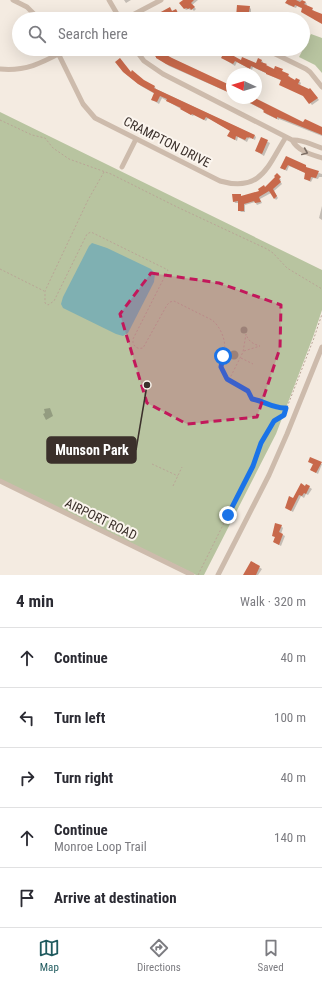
<!DOCTYPE html>
<meta charset="utf-8">
<style>
body{margin:0;font-family:"Roboto Condensed",sans-serif;background:#f2f2f3;color:#2b2b33}
.compass{position:absolute;left:226px;top:68px;width:36px;height:36px;border-radius:50%;background:#fff;box-shadow:0 4px 16px #0002;rotate:274deg}
.stop{position:absolute;width:12px;height:12px;margin:-9px;border:3px solid #1a73e8;border-radius:50%;background:#fff}
.stop.end{background:#1a73e8;border-color:#fff;box-shadow:0 1px 4px #0008}
.list{margin:0;padding:0;list-style:none}
h2{display:flex;justify-content:space-between;align-items:center;height:52px;margin:0;padding:0 16px;font-size:17px}
h2 small{font-size:13px;font-weight:400;color:#7c7c81}
.list li{display:grid;grid-template-columns:26px 1fr auto;gap:12px;align-items:center;box-sizing:border-box;height:60px;padding:0 16px;border-top:1px solid #e1e1e2}
.list b{display:block;font-size:15px;white-space:nowrap}
.list p{margin:0;font-size:13px;white-space:nowrap;color:#7c7c81}
.list em{font-size:13px;font-style:normal;color:#7c7c81}
.icon{flex:none;width:22px;height:22px;fill:none;stroke:currentColor;stroke-width:2;stroke-linecap:round;stroke-linejoin:round}
.map{position:relative;flex:none;width:322px;height:575px;overflow:hidden}
.search{position:absolute;background:#fff;box-shadow:0 4px 16px #0002;left:12px;right:12px;top:12px;height:44px;display:flex;align-items:center;gap:10px;box-sizing:border-box;padding:0 14px;border-radius:22px;color:#7c7c81;font-size:15px}
.sheet{height:352px;background:#fff}
nav{display:flex;justify-content:space-around;align-items:center;box-sizing:border-box;height:56px;border-top:1px solid #e1e1e2;background:#fff;font-size:11px;color:#7c7c81}
nav a{display:grid;justify-items:center;gap:2px}
nav .on{color:#1f5a5e}
.map>svg:first-child{display:block}
.green{fill:#b8c4a0}
.water{fill:#7fb0b2}
.shadow{fill:#0003}
.building{fill:#c8694b}
.lines{fill:none;stroke-linecap:round;stroke-linejoin:round}
.path{stroke:#b9a596;stroke-width:1;stroke-dasharray:2 2;stroke-linecap:butt}
.minor{stroke:#cdbbac;stroke-width:5}
.oneway{stroke:#7d6f65}
.route{stroke:#1a73e8;stroke-width:5}
.marked{fill:#c2185b;fill-opacity:0.2;stroke:#c2185b;stroke-width:3;stroke-dasharray:8 5;stroke-linejoin:round}
.labels{text-anchor:middle;dominant-baseline:central;stroke-width:4;stroke-linejoin:round;paint-order:stroke}
.street-label{font-size:13px;fill:#3b302b;stroke:#fbf5ee}
.leader{fill:none;stroke:#3b302b;stroke-width:1.5}
.callout-dot{fill:#3b302b;stroke:#fbf5ee;stroke-width:1.5}
.callout{fill:#3b302b;stroke:#3b302b;stroke-width:1.5}
.callout-label{font-size:14px;text-anchor:middle;font-weight:bold;fill:#fff}
</style>
<div class="map">
<svg width="322" height="575" viewBox="0 0 322 575">
<rect width="100%" height="100%" fill="#f4ebe1"/>
<path class="green" d="M311 34 322 38V73L315 65 299 57Z
M0 112 322 270V310L313 337 276 434 204 575H196L0 479Z"/>
<path class="water" d="M92 243 107 248 151 269 155 274 154 282 128 333 123 336 116 334 63 308 61 304 63 297 89 246Z"/>
<path class="shadow" d="M124 0H131L126 3Z
M184 0H198L192 5 196 9 194 11 192 9 190 10 189 9 186 10 180 3Z
M288 0H300L305 2 307 4 306 6 312 9 314 11 313 12 322 14V23L315 20 303 9 297 6 296 8 288 5 287 3Z
M249 7 251 9V13L253 15 252 19H239L237 17Z
M170 9 172 12 176 10 181 19H150Z
M228 13 234 19H222Z
M303 36 306 41 303 46Z
M149 49H154L196 71 232 87V94L169 66 159 59Z
M227 49 235 55 234 57 241 61 256 64 261 60 263 62V63L268 67 288 75 290 77 289 78 296 81H299L301 83 300 86 312 91 319 100 312 105 305 97 282 81 253 67 252 70 237 62 235 66 224 59Z
M296 49H302L300 52Z
M131 73 155 87 156 89 254 135 256 137 255 140 251 138 250 139 249 138 247 142 238 137 237 141 228 136 231 131 208 118 206 121 194 115 193 116 162 98 159 104 154 101 152 100 155 94 141 86 126 74Z
M240 98H252L304 123 322 128V136L279 119V120L266 114 264 112 265 111Z
M262 139 270 143 264 156 256 151Z
M286 157 306 166 307 169 322 174V177H319L318 179 313 178 311 182 305 179 306 173 289 166 287 171 281 168Z
M277 175 281 180 280 181 282 184 274 191 278 198 276 200 271 193 260 199 262 203 257 205 255 202 245 205V212H241L239 210V203H235L234 201 240 195 242 197 261 191 277 177Z
M322 206V220L319 218Z
M240.5 330a3.5 3.5 0 1 1 7 0a3.5 3.5 0 1 1-7 0Z
M229.5 355a4.5 4.5 0 1 1 9 0a4.5 4.5 0 1 1-9 0Z
M50 408 53 416 46 420 43 414 45 413 44 409Z
M309 462 322 464 318 474 311 470 314 465Z
M306 485 312 489 308 495 306 494 304 498 301 496 293 512 288 509 294 500Z
M281 526 283 528 281 534 285 536 281 546 274 542 275 537 273 535Z
M251 562 262 569 258 575H245Z"/>
<path class="building" d="M183 0H194L191 3 195 7 191 10 190 8 188 9 186 8 184 9 179 3Z
M287 0H296L300 2 302 0 306 2 304 4 313 8 312 10 322 14V24L301 12 302 8 295 5 294 7 285 3Z
M237 5 250 6 249 12H252L251 18 236 17Z
M170 7 172 11 176 9 180 17 175 19H148Z
M147 49H161L159 51 172 58 232 86 230 93 166 64 156 58V57Z
M226 49 233 52 232 55 241 60 242 57 256 63 258 58 262 60 261 62 267 64 266 65 274 69 275 66 283 69 282 71 289 74 288 76 295 80 296 78 300 80 298 84 309 89 310 88 318 98 309 104 303 96 279 85 281 80 266 74V73L251 66 250 69 235 61 233 64 221 58Z
M120 58 131 72 132 70 144 80 155 86 154 88 255 135 253 139 249 137 248 138 247 137 245 140 236 136 235 140 227 136 230 131 206 117 204 120 192 114 191 115 180 109 181 108 166 101 167 99 160 96 157 102 151 100 154 93 138 84 123 72 115 62Z
M240 98H255L303 122 305 119 322 127V135L285 120 277 117V119L263 112 264 111 262 109Z
M261 137 268 140 262 154 255 151Z
M286 156 306 165V167L319 171 316 178 311 177 310 181 304 179 305 173 288 165 285 170 280 168Z
M277 173 281 177 279 179 281 182 273 189 277 196 274 199 269 191 259 197 261 202 255 203 254 201 244 204V211H238V201L233 202 232 194H241V196L259 191 258 189 264 185 265 187 275 177 274 176Z
M310 457 322 462 316 473 310 470 313 464 308 462Z
M301 483 305 486 306 484 310 486 306 494 304 493 302 496 299 495 291 511 285 508 289 496 293 498Z
M275 523 282 525 279 532 283 534 279 545 273 542 275 537 272 536Z
M251 561 260 566 256 575H243Z"/>
<g class="lines">
<path class="path" d="M0 120 32 135 45 138 53 148 69 159 111 174 177 207 267 249 273 253 287 268 322 289
M104 172 88 200 45 291V303L48 305 54 301 87 234 91 232 95 234 168 270 133 339V343C135 348 138 349 143 348L167 305 170 302 174 301 212 320C220 326 227 341 224 352 223 357 221 361 221 367L229 381 248 391 252 399C264 401 274 409 287 407
M0 269 44 291
M244 351 260 346
M241 358 253 364
M229 380 243 352 246 334C248 341 253 344 260 346
M152 464 178 476
M173 486 182 467
M198 575 253 465 261 443 274 421 284 415 314 338 322 314"/>
<path class="minor" d="M13 0 27 7 39 19
M109 0 120 19
M125 19 161 0
M56 49 83 104 95 118 220 181C262 193 268 165 286 137
M135 49 144 61 163 74 292 140C303 139 311 145 322 148
M265 49 306 69 310 72 322 87
M0 69C27 72 45 61 68 49
M292 140C298 151 310 154 322 158
M122 167 136 139
M0 481 192 575
M218 575 269 475 287 434 322 347"/>
</g>
<defs><path id="oneway-chevron" d="M-2-3.5L2.5 0L-2 3.5" fill="none" stroke-width="1.6" stroke-linecap="round" stroke-linejoin="round"/></defs>
<use class="oneway" href="#oneway-chevron" transform="translate(305 152) rotate(23)"/>
<g class="lines">
<path class="route" d="M223 356 221 367 227 379 248 391 252 399C264 401 274 409 286 408L284 415 274 421 261 443 253 466 228 515"/>
</g>
<path class="marked" d="M151 273 219 283 281 305 280 348 257 417 187 424 147 403 120 314Z"/>
<g class="labels">
<g class="street-label">
<text transform="translate(167 142) rotate(27)">CRAMPTON DRIVE</text>
<text transform="translate(101 519) rotate(26)">AIRPORT ROAD</text>
</g>
</g>
<path class="leader" d="M147 385L136 450"/>
<circle class="callout-dot" cx="147" cy="385" r="4"/>
<rect class="callout" x="47" y="437" width="89" height="26" rx="4"/>
<g class="callout-label">
<text x="92" y="455">Munson Park</text>
</g>
</svg>
<svg class="compass" viewBox="-18 -18 36 36"><path d="M0-13l5 13h-10z" fill="#e53935"/><path d="M0 13l5-13h-10z" fill="#7c7c81"/></svg>
<div class="stop" style="left:223px;top:356px"></div>
<div class="stop end" style="left:228px;top:515px"></div>
<div class="search"><svg class="icon" aria-label="search" viewBox="0 0 24 24"><circle cx="10" cy="10" r="6"/><path d="M15 15l6 6"/></svg>Search here</div>
</div>
<section class="sheet">
<h2>4 min<small>Walk · 320 m</small></h2>
<ul class="list">
<li><svg class="icon" aria-label="ahead" viewBox="0 0 24 24"><path d="M12 20V5M6 11l6-6 6 6"/></svg><div><b>Continue</b></div><em>40 m</em></li>
<li><svg class="icon" aria-label="left" viewBox="0 0 24 24"><path d="M17 20v-9H6M10 6l-5 5 5 5"/></svg><div><b>Turn left</b></div><em>100 m</em></li>
<li><svg class="icon" aria-label="right" viewBox="0 0 24 24"><path d="M7 20v-9h11M14 6l5 5-5 5"/></svg><div><b>Turn right</b></div><em>40 m</em></li>
<li><svg class="icon" aria-label="ahead" viewBox="0 0 24 24"><path d="M12 20V5M6 11l6-6 6 6"/></svg><div><b>Continue</b><p>Monroe Loop Trail</p></div><em>140 m</em></li>
<li><svg class="icon" aria-label="arrive" viewBox="0 0 24 24"><path d="M6 21V4h12l-3 4 3 4H6"/></svg><div><b>Arrive at destination</b></div></li>
</ul>
</section>
<nav>
<a class="on"><svg class="icon" aria-label="map" viewBox="0 0 24 24"><path d="M3 6l6-2 6 2 6-2v14l-6 2-6-2-6 2zM9 4v14M15 6v14"/></svg>Map</a>
<a><svg class="icon" aria-label="directions" viewBox="0 0 24 24"><path d="M12 3l9 9-9 9-9-9zM9 14v-3h6M13 9l2 2-2 2"/></svg>Directions</a>
<a><svg class="icon" aria-label="saved" viewBox="0 0 24 24"><path d="M7 4h10v16l-5-4-5 4z"/></svg>Saved</a>
</nav>
